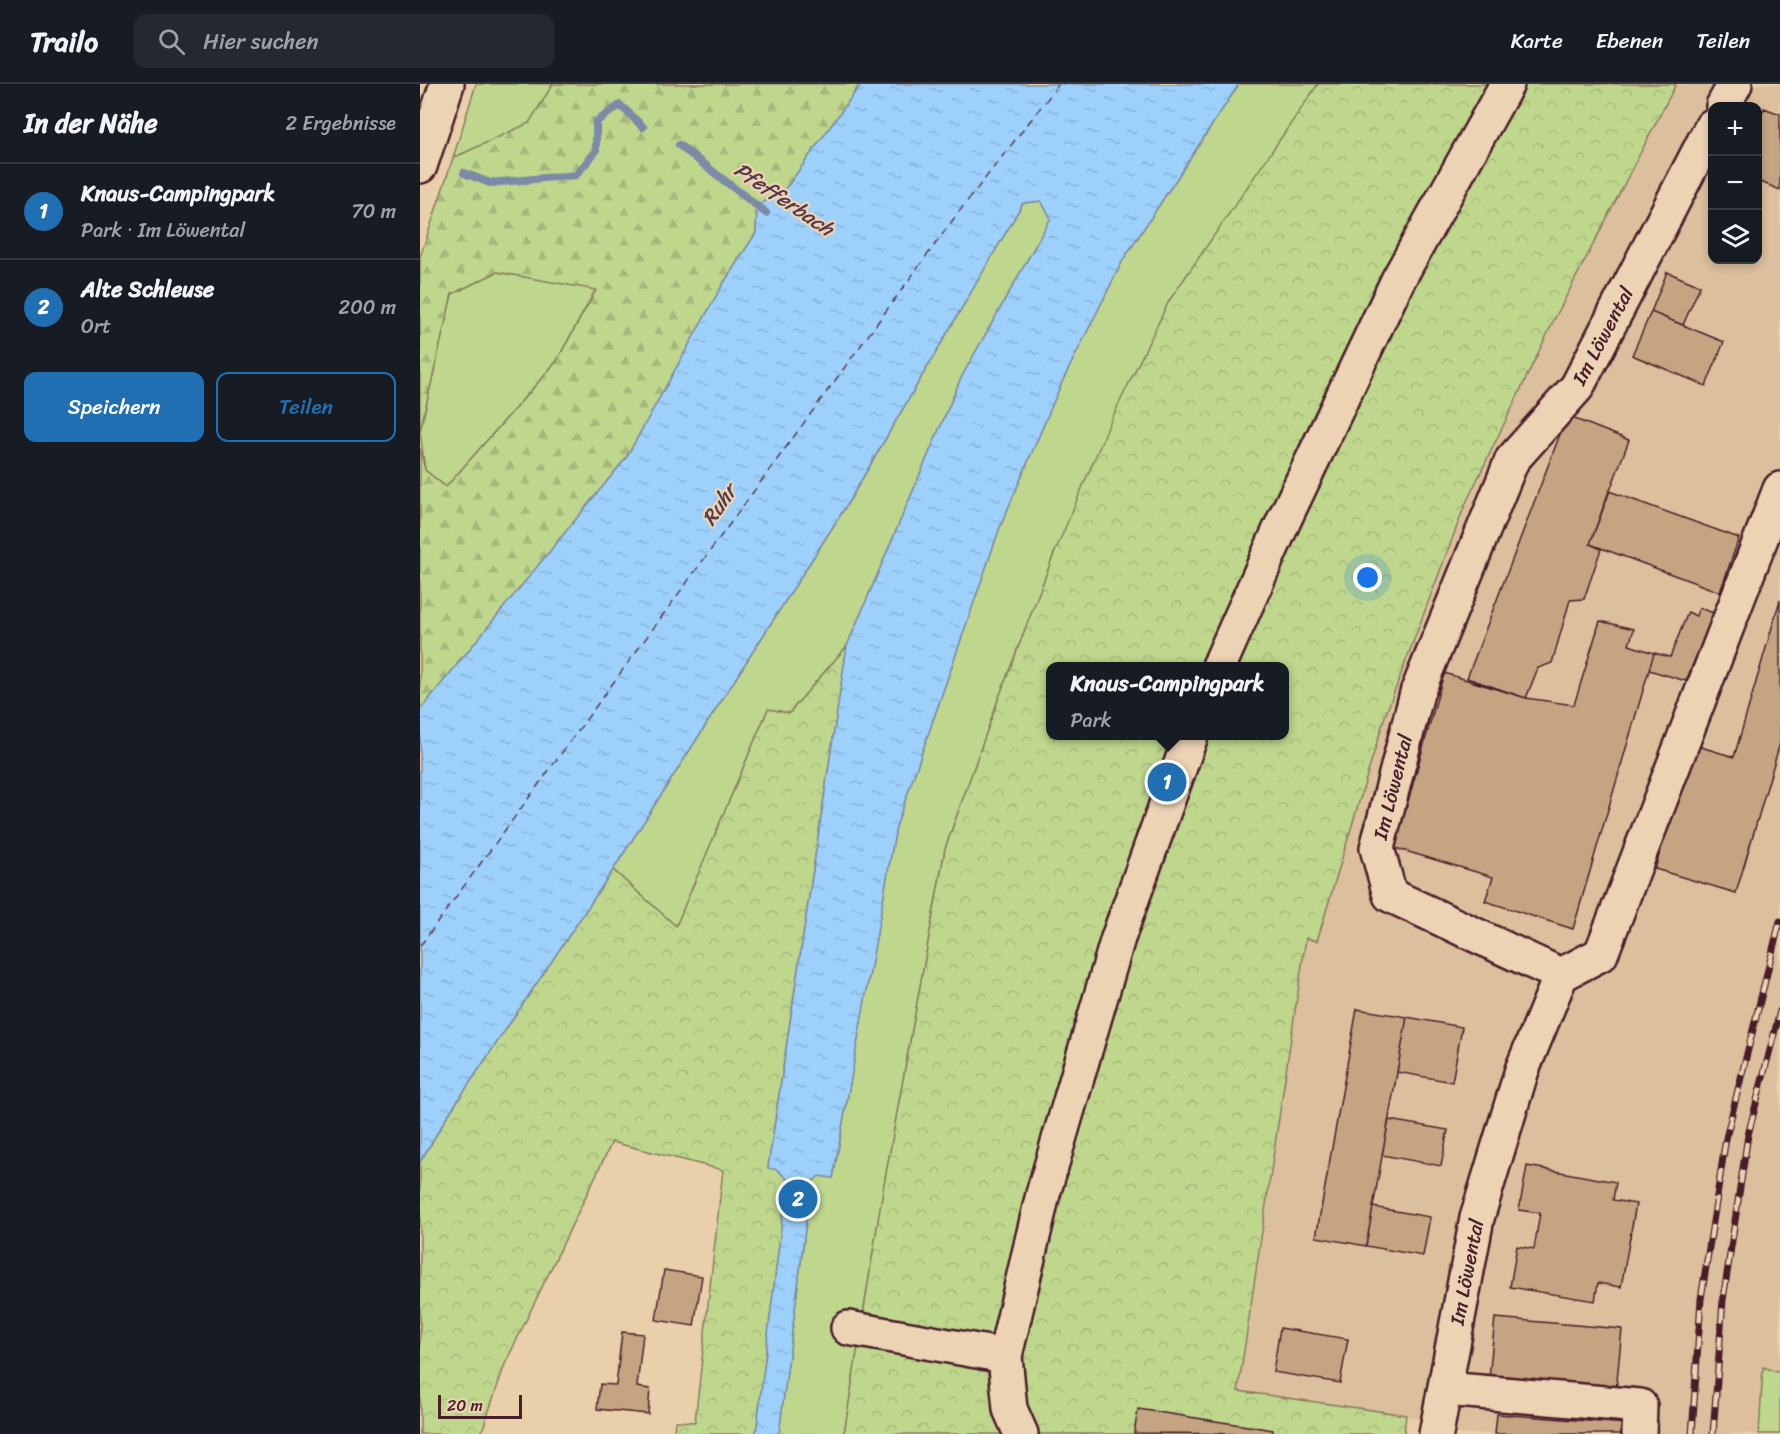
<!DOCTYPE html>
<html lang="de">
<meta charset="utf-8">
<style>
body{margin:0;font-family:Sriracha,sans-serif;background:#242831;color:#f1f3f6}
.controls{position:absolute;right:18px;top:18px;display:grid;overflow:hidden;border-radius:12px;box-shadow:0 3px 9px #0003}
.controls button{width:54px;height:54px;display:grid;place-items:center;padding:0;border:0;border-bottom:2px solid #363941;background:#171b24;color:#f1f3f6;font:30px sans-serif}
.scale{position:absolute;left:18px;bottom:15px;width:84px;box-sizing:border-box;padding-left:6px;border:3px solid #4a1f2b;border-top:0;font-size:16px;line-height:21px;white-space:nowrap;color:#4a1f2b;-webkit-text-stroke:4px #ecd3b4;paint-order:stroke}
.you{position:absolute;left:948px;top:494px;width:21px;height:21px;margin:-15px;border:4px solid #fff;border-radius:50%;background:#1a73e8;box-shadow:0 0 0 9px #1a73e833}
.badge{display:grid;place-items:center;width:39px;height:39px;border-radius:50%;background:#1f6fb2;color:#fff;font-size:20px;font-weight:700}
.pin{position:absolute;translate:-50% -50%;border:3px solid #fff;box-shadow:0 2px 6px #0006}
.popup{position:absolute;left:626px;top:578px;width:243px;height:78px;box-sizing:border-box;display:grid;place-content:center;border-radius:12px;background:#171b24;filter:drop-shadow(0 2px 4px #0005);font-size:20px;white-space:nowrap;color:#9ea1a6}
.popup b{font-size:22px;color:#f1f3f6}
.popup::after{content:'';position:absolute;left:50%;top:100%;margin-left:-12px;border:12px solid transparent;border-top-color:#171b24}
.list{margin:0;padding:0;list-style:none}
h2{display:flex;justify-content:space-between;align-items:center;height:78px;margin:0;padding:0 24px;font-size:26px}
h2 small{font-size:20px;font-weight:400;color:#9ea1a6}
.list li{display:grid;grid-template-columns:39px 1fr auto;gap:18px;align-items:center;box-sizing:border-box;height:96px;padding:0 24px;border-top:2px solid #363941}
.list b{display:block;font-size:22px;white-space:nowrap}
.list p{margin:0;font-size:20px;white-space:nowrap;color:#9ea1a6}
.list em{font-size:20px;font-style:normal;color:#9ea1a6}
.actions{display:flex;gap:12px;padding:18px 24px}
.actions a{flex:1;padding:14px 0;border:2px solid #1f6fb2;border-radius:12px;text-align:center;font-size:21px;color:#1f6fb2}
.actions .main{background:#1f6fb2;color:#fff}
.icon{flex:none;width:33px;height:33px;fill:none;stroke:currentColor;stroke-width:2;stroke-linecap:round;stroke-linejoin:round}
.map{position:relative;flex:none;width:1360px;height:1350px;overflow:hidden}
header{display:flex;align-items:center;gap:36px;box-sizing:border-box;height:84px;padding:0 30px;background:#171b24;border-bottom:2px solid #363941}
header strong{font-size:28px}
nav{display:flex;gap:33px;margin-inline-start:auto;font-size:21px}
.search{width:420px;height:54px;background:#242831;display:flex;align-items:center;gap:15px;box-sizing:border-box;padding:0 21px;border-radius:12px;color:#9ea1a6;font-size:22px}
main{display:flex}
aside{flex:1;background:#171b24}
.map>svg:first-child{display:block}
.built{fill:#dcbf9c;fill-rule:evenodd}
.green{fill:#bfd78d;stroke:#847b5c;stroke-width:1.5}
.forest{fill:url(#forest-firs);stroke:#847b5c;stroke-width:1.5}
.park{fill:url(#park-crowns);stroke:#847b5c;stroke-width:1.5;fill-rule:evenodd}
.water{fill:url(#water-ripples);stroke:#7c8aa8;stroke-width:1.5}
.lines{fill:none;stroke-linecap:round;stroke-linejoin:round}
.stream{stroke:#7c8aa8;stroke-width:8}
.ferry{stroke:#563a4a;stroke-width:1.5;stroke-dasharray:8 6;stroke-linecap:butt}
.building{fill:#c5a581;stroke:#4a1f2b;stroke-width:1.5}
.minor-casing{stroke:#4a1f2b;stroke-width:38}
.major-casing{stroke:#4a1f2b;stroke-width:38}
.minor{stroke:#ecd3b4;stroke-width:33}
.major{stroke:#ecd3b4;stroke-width:33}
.rail-casing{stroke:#4a1f2b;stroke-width:7}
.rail{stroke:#ecd3b4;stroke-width:4.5;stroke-dasharray:14;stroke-linecap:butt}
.labels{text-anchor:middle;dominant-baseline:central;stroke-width:4.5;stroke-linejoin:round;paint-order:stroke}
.street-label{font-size:20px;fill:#4a1f2b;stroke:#ecd3b4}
.water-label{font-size:21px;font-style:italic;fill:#563a4a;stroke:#ecd3b4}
</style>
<header>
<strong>Trailo</strong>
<div class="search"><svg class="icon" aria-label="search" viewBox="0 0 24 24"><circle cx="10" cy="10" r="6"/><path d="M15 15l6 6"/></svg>Hier suchen</div>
<nav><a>Karte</a><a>Ebenen</a><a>Teilen</a></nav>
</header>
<main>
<aside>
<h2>In der Nähe<small>2 Ergebnisse</small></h2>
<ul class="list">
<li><span class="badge">1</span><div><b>Knaus-Campingpark</b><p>Park · Im Löwental</p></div><em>70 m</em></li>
<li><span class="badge">2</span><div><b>Alte Schleuse</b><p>Ort</p></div><em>200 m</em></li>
</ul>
<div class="actions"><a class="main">Speichern</a><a>Teilen</a></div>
</aside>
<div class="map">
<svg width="1360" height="1350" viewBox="0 0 1360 1350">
<defs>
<pattern id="forest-firs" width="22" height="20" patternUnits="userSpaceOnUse" patternTransform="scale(1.5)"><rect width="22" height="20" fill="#bfd78d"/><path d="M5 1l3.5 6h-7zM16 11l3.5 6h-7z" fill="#a6b87a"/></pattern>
<pattern id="park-crowns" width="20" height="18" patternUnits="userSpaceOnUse" patternTransform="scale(1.5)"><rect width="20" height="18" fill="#bfd78d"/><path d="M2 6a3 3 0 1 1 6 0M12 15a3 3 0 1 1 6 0" fill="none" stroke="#a6b87a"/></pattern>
<pattern id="water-ripples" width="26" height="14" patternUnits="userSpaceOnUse" patternTransform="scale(1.5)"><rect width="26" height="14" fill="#9dd1fb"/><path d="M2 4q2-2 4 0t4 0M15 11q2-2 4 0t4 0" fill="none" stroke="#89b3d7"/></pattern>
</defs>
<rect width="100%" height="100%" fill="#eacfab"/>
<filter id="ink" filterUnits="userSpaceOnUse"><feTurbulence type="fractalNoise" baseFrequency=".0167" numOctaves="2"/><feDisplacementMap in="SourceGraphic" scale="12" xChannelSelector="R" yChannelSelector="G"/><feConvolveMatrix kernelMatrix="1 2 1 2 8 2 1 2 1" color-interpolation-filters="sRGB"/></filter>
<g filter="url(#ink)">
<path class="built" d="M1256 0H1360V1350H1026V1345L986 1331 818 1307 886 854 897 857 965 632 1045 421 1134 236ZM1292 22H1338V176H1292Z"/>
<path class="green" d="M56 0H133L110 39 33 74Z
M819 0H899L634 470 578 616 525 765 463 1106 424 1350H359L391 1099 399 1092 413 1094 476 743 580 443 642 298 703 176Z
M621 117 631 134 541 294 427 562 369 629 348 625 256 843 193 786 428 419 603 119Z
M77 188 176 205 136 278 26 403 5 386 0 347 32 210Z
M1343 1283 1360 1289V1350H1339Z"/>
<path class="forest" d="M133 0H441L367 103 337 123 336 149 303 200 206 374 0 626V364L5 386 26 403 136 278 176 206 77 188 32 210 0 347V173L33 74 109 39Z"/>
<path class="park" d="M898 0H1256L1134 236 1045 421 965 632 897 857 886 854 818 1307 986 1331 984 1350H424L463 1106 525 765 578 616 634 470 691 336 749 217ZM630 582H864V652H630Z
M427 562 348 1083 358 1086 367 1095 336 1350H254L255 1337 275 1338 303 1086 192 1058 85 1280 61 1350H0V1078L26 1034 193 786 256 842 348 625 369 629Z"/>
<path class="water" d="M441 0H819L703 176 642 298 580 443 476 743 413 1094 399 1092 391 1099 359 1350H336L367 1095 358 1086 348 1084 427 562 541 294 631 134 621 117 603 119 428 419 193 786 26 1034 0 1078V626L206 374 303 200 336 149 337 123 367 103Z"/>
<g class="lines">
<path class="stream" d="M259 61 346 129
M44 89 70 99 156 91 176 67V38L200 21 223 43"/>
<path class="ferry" d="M0 862 538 129 639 0"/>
</g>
<path class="building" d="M1344 24 1360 30V106L1338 97V40Z
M1247 188 1280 202 1263 241 1231 228Z
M1231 228 1304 258 1286 302 1212 271Z
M1147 332 1209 356 1170 460 1181 465 1164 515 1150 516 1132 579 1118 584 1106 614 1047 594Z
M1189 407 1319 454 1300 508 1170 460Z
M1360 516V659L1316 809 1235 785 1271 660 1314 673Z
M1279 524 1294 529 1266 597 1229 586 1234 569 1250 573 1268 528 1276 532Z
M1180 537 1214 545 1209 561 1234 569 1153 845 1065 817 1073 793 975 764 1024 589 1106 614 1154 621Z
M937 925 987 933 946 1162 896 1153Z
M987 933 1042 943 1032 998 977 988Z
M969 1036 1028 1046 1021 1082 962 1071Z
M1107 1082 1196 1098 1193 1116 1216 1120 1201 1203 1178 1199 1175 1217 1090 1203 1097 1162 1114 1165 1120 1129 1099 1126Z
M953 1123 1010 1133 1003 1172 946 1162Z
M244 1186 282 1192 274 1242 236 1236Z
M1075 1234 1202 1245 1196 1307 1069 1295Z
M860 1244 928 1255 920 1299 853 1288Z
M202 1248 223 1250 217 1303 230 1305 228 1330 177 1325 180 1300 196 1301Z
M718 1325 853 1346V1350L714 1349Z
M1077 1330 1207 1340 1206 1350H1075Z"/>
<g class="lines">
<g class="minor-casing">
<path id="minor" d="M1303 22 1315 0
M799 582 865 434 978 196 1087 0
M1141 891 1181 870 1360 405
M428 1244 585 1272
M1025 1305 1220 1322 1219 1350
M601 1350 590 1325 585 1272 623 1110 698 854 771 652
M1016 1350 1057 1134 1102 986 1141 891 970 811 957 764 997 609 1092 376 1157 303 1292 42"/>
</g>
<g class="major-casing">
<path id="major" d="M0 82 27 0"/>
</g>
<use href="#minor" class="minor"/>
<use href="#major" class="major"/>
<g class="rail-casing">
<path id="rail" d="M1272 1350 1281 1215 1306 1054 1360 837
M1293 1350 1303 1216 1328 1051 1360 927"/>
</g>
<use href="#rail" class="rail"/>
</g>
</g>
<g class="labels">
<g class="street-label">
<text transform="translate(1183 252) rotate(-62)">Im Löwental</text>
<text transform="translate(973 703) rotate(-76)">Im Löwental</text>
<text transform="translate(1047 1188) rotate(-79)">Im Löwental</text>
</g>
<g class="water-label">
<text transform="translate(364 115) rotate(34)">Pfefferbach</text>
<text transform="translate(299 421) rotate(-56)">Ruhr</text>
</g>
</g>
</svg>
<div class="controls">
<button>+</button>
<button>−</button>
<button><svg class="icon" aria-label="layers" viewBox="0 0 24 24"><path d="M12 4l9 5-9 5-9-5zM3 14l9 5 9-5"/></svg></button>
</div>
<div class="scale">20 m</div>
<div class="you"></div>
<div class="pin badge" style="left:747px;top:698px">1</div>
<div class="popup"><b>Knaus-Campingpark</b>Park</div>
<div class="pin badge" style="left:378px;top:1115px">2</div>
</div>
</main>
